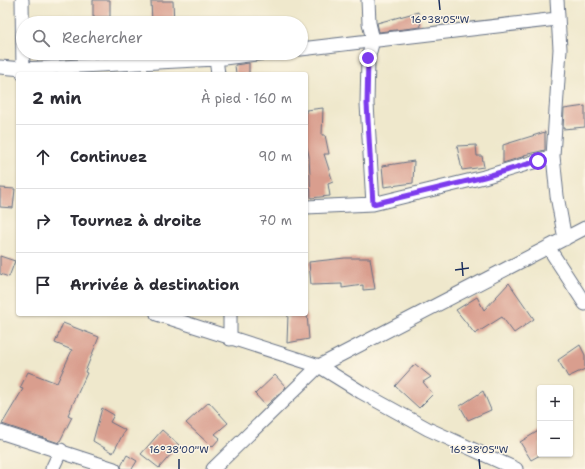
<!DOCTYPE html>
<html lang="fr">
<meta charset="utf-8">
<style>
body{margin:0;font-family:"Shantell Sans",sans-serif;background:#f7f7f7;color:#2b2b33}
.controls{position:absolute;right:12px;bottom:12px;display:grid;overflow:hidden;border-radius:4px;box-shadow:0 1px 3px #0004}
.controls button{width:36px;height:36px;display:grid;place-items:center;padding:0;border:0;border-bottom:1px solid #e1e1e2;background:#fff;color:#2b2b33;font:20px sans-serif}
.stop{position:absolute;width:12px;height:12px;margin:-9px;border:3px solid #7c3aed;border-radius:50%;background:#fff}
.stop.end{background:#7c3aed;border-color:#fff;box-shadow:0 1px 4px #0008}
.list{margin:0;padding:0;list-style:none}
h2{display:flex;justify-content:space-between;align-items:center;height:52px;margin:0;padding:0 16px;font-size:17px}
h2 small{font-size:13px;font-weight:400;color:#7c7c81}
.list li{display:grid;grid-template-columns:26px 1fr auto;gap:12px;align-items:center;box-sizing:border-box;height:64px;padding:0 16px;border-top:1px solid #e1e1e2}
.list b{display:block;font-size:15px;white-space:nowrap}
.list em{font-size:13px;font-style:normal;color:#7c7c81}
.icon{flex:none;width:22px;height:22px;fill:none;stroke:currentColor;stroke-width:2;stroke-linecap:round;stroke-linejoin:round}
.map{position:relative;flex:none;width:585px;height:469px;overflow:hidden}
.search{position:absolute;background:#fff;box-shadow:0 1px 3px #0004;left:16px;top:16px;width:292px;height:44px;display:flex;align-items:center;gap:10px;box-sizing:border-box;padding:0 14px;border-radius:22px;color:#7c7c81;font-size:15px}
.panel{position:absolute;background:#fff;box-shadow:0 1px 3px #0004;left:16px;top:72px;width:292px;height:244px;border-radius:4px}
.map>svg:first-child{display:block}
.building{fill:#d99e8e}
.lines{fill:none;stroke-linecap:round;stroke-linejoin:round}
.minor-casing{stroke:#657084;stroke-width:15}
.minor{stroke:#fff;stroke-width:13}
.route{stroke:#7c3aed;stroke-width:5}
.ticks{fill:none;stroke:#1b2f5e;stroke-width:1.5}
.ticks-label{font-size:10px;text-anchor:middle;fill:#1b2f5e;stroke:#fcf5e5;stroke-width:3;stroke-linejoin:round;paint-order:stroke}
</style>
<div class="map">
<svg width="585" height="469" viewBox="0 0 585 469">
<rect width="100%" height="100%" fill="#fcf5e5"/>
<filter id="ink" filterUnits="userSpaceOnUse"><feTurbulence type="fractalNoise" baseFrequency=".025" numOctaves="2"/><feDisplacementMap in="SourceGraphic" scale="8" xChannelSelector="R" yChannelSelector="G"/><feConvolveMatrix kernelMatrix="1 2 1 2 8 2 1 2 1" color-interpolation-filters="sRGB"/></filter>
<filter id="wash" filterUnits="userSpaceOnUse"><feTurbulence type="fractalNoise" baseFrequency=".012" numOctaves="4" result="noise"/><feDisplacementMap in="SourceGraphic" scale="16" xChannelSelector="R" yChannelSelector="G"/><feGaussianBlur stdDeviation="0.9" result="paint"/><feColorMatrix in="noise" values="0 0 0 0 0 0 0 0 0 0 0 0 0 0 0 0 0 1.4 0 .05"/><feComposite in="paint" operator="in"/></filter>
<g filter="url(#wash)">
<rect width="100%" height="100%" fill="#efe8cc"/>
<g id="blocks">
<path class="building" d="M93 0H110V17H93Z
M151 1H173L174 23H152Z
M418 12 421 27 379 32 377 23Z
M249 63V74H236L235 65Z
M585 106V127L563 129 564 109Z
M323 108 322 135H325L329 154H324L333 182 328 184 330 196 311 198 309 156 306 143V110Z
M545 132V150L524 155 525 156 503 163V145Z
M476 145 477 156H482L484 167 462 170 457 146Z
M414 161 413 183 384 187 382 166Z
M0 188 15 189 13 208 0 207Z
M0 256 15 261 9 277 0 274Z
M345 258H370L375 289 363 290V285L342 288V284L311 285 309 262Z
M509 283 534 319 514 333 502 317 475 334 456 310 477 297 484 310Z
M288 314H307L309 339 287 343Z
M63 323 99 337 85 372 87 373 68 415 72 417 59 443 2 424 23 389 20 388 28 372 57 383 72 350 55 343Z
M580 345 585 355V369L568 377 558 360Z
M415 364 431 377 423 382 433 394 419 408 395 386Z
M275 375 286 387 266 406 255 394Z
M483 391 491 410 468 420 460 406Z
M209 402 228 423 215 434 220 438 212 447 186 423Z
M102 408 114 415 110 422 125 430 113 453 93 441Z
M162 430 179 445 159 468 141 454Z
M540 430V455L531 460 520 442Z
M127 455 137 461 132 469H122L121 466Z"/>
</g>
</g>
<g filter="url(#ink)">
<use href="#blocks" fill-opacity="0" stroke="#657084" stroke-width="1"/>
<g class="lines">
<g class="minor-casing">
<path id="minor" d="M22 0 23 74
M368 0 369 23 373 40 368 59 367 104 373 204
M557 0 560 49 553 156 557 196 565 239
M301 49 557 19
M216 59 218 74
M0 67 23 69 216 59 264 53
M306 207 373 204 484 177 553 156
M548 247 585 304
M157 314 319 366 361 392 428 429 516 469
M230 314V339
M0 432 114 469
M52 469 61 450
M213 469 319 366 585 228"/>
</g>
<use href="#minor" class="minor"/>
</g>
</g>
<g class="lines" filter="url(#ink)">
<path class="route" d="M368 58 367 104 373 204 484 177 538 161"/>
</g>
<path class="ticks" d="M439 0 440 10M462 262 463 276M455 270 469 268M179 459V469M479 459 480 469"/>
<g class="ticks-label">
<text x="440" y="23">16°38'05"W</text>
<text x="179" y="453">16°38'00"W</text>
<text x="479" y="453">16°38'05"W</text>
</g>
</svg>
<div class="controls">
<button>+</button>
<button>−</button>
</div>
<div class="stop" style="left:538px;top:161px"></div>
<div class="stop end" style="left:368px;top:58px"></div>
<div class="search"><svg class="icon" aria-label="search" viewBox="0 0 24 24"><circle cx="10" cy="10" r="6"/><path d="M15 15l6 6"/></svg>Rechercher</div>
<section class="panel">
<h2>2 min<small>À pied · 160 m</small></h2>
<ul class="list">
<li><svg class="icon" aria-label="ahead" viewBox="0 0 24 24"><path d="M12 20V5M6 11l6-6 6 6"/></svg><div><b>Continuez</b></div><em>90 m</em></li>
<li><svg class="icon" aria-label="right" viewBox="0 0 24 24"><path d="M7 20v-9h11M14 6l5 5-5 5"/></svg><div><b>Tournez à droite</b></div><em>70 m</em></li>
<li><svg class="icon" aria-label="arrive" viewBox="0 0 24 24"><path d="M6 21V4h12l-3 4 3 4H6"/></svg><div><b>Arrivée à destination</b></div></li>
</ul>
</section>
</div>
